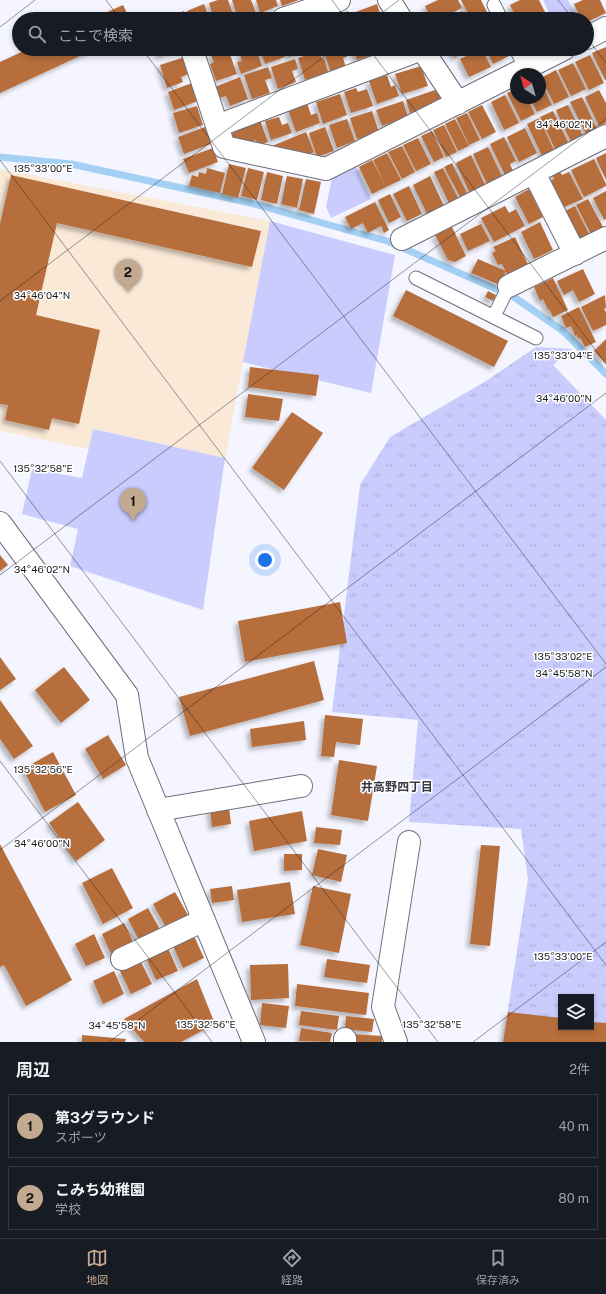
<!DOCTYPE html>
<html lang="ja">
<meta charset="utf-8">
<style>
body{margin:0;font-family:"Public Sans","Noto Sans JP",sans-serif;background:#20242c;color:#f1f3f6}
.controls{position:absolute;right:12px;bottom:12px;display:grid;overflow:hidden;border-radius:0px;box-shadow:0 2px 6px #0003}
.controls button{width:36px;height:36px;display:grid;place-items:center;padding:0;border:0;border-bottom:1px solid #363941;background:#171b24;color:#f1f3f6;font:20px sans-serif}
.compass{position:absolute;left:510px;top:68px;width:36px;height:36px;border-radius:50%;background:#171b24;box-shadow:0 2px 6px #0003;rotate:323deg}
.you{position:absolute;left:265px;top:560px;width:14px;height:14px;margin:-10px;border:3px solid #fff;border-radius:50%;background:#1a73e8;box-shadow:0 0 0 6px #1a73e833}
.badge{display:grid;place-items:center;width:26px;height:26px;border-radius:50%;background:#c4a991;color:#111;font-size:13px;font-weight:700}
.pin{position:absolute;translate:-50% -33px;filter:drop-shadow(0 1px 2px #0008)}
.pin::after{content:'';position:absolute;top:21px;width:14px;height:12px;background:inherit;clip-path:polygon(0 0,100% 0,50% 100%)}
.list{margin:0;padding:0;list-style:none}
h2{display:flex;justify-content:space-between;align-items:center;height:52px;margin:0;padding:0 16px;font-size:17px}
h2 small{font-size:13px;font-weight:400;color:#9ea1a6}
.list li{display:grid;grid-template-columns:26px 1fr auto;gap:12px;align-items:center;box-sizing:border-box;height:64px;margin:0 8px 8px;padding:0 8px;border:1px solid #363941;border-radius:0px}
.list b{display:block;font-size:15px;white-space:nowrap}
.list p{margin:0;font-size:13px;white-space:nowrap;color:#9ea1a6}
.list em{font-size:13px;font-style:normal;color:#9ea1a6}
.icon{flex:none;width:22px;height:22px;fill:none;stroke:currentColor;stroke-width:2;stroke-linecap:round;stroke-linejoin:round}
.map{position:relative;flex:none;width:606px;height:1042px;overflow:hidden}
.search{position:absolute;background:#171b24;box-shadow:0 2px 6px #0003;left:12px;right:12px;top:12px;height:44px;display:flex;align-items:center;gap:10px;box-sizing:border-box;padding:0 14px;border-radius:22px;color:#9ea1a6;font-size:15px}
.sheet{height:196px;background:#171b24}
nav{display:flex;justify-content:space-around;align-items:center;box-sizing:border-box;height:56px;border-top:1px solid #363941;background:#171b24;font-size:11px;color:#9ea1a6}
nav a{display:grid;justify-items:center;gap:2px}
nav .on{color:#c4a991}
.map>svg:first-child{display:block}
.education{fill:#fae9d7}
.grass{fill:url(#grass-tufts);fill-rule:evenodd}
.park{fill:#caccfe}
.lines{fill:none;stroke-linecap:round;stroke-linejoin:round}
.stream{stroke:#a4d1f3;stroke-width:7}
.building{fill:#b76e3d;filter:url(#shadow)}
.lane-casing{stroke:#6f6f79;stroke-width:15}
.street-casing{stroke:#6f6f79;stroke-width:24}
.lane{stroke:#fff;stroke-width:13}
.street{stroke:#fff;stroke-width:22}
.ticks{fill:none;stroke:#1d1e21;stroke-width:1;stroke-opacity:0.45}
.labels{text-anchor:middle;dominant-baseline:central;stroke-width:3;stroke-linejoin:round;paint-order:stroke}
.neighbourhood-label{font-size:12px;font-weight:bold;fill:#3a3b43;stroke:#fff}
.ticks-label{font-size:10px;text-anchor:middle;fill:#1d1e21;stroke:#fff;stroke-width:3;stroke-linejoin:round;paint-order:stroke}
</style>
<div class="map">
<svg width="606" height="1042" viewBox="0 0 606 1042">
<defs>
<pattern id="grass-tufts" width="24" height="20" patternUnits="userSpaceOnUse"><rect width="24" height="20" fill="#caccfe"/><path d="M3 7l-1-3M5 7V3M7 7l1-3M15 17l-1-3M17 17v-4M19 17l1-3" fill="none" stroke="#adafd9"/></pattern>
<filter id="shadow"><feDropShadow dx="-3.5" dy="3.5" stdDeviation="2" flood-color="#0004"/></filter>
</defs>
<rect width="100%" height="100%" fill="#f4f5fe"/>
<path class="education" d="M0 169 270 221 225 458 94 429 88 449 0 431Z"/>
<path class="grass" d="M536 347 572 349 553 365 606 420V1042H503L528 879 521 829 409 822 418 720 332 712 360 485 390 437 486 381ZM561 997H591V1027H561Z"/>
<path class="park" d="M543 0H568L577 19H552Z
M356 167 371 199 331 218 326 207 332 178Z
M270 221 395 255 371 393 243 362Z
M93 429 225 458 203 610 70 566 78 529 22 514 32 469 82 478Z"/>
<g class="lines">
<path class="stream" d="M0 157 71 164 251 203 387 241 514 297 563 331 606 374"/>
</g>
<path class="building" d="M218 0H228L235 19H214L209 3Z
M232 0H251L256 13 238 19Z
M256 0H276L278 6 260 13Z
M280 0H299L282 6Z
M438 0H458L462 8 439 19H431L425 6Z
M461 0H481L488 14 483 17 484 19H471Z
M520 0H539L545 12 532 19H517L510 5Z
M583 0H600L606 13 587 22V19H581L574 4Z
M204 4 210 19H190L187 11Z
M377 4 382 19H355L353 13Z
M123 5 130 19H92Z
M184 11 187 19H166V18Z
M348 11 351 19H330V18Z
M462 11 466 19H445Z
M606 47V80H605L592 53Z
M28 49H95L0 93V62Z
M158 49H175V50L160 56Z
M228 49 237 74 216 81 210 64 214 62 211 55Z
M243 49H256L262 66 241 74 237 62 242 61 240 55 245 53Z
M260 49H282L285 57 265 64Z
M286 49H310L289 57Z
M323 49H350L351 52 346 54 347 57 343 58 346 68 331 73Z
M353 49H373L375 54 357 60Z
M376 49H393L378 54Z
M451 49H471L455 57Z
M481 49H482L491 67 469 77 460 59Z
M486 49H505L509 56 493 64Z
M319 51 322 59 324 58 328 72 305 80 298 58Z
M590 55 604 83 589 90 575 62Z
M185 57 191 73 181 77 183 82 167 88 160 65Z
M295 59 298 69 292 71 296 82 278 89 271 67Z
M573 63 586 89 571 96 558 70Z
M421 66 428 86 402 94 395 74Z
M268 67 272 78 265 80 270 93 252 99 244 75Z
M556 70 569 97 554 104 541 78Z
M387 75 391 87 395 85 399 96 377 104 369 81Z
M240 77 248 99 230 106 226 96 219 98 215 87Z
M540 80 552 105 537 112 530 98H540Z
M192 83 198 101 174 110 168 92Z
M356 88 358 92 367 89 373 106 351 113 344 92Z
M438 89 442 99 432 102 433 105 410 113 406 100Z
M516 89V98H527L535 114 521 121 507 93Z
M599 90 606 103V123L599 126 585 97Z
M340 94 347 115 323 124 316 102Z
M505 95 519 123 504 130 491 102Z
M582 97 597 129 586 134 570 102Z
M403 101 408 117 382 126 376 110Z
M307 103 311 115 317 113 320 123 296 132 288 110Z
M482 105 496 132 482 139 468 112Z
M568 105 583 136 571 142 556 110Z
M197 106 203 125 179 133 173 113Z
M372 111 379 132 357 139 350 118Z
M553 111 568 142 555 149 540 117Z
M467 113 480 140 469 145 456 118Z
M279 117 282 125 288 123 292 133 271 140 265 121Z
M539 118 554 150 542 156 527 124Z
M347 119 355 141 337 148 329 125Z
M455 119 469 146 458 151 445 124Z
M260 120 268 142 258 146 256 140 244 144 234 142 231 135 238 128Z
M444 125 457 152 446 157 433 130Z
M205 127 211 144 184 154 178 137Z
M325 127 334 151 317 157 309 133Z
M525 128 537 153 519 162 507 137Z
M432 131 444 157 434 162 421 136Z
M306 132 314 152 303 157 295 155 293 150 286 152 275 151 272 146Z
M504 137 516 161 510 164 513 171 505 175 490 144Z
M418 138 431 164 416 171 403 145Z
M402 146 415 172 402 179 388 152Z
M488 147 502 176 487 184 473 154Z
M213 148 218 162 189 173 183 159Z
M387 153 401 180 386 187 373 160Z
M606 153V180L596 158Z
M471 155 486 187 470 194 456 163Z
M594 159 606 184V186L584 197 571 170Z
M372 160 386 187 372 194 359 167Z
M452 163 467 193 460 197 444 167Z
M229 164 246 168 238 198 222 194Z
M207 168 225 173 220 193 189 186 192 175 198 177 199 172 206 174Z
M248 168 264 172 257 200 241 196Z
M443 168 458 198 449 203 434 172Z
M559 170 562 175 569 172 583 199 562 208 549 182 554 179 552 174Z
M267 172 283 176 277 204 261 200Z
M11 175 261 231 252 267 57 223 36 315 100 330 79 424 52 418 49 430 5 420 8 405 0 404V224Z
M287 176 303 179 297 208 281 204Z
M430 176 444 206 427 214 413 185Z
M306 179 321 182 314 214 299 210Z
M409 186 422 214 407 221 393 194Z
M529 189 543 217 529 224 515 197Z
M606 191V219L604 220 593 198Z
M390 194 401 217 389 223 378 200Z
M588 199 603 227 591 234 576 205Z
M375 202 389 230 384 233 381 226 368 233 363 223 351 229 345 217Z
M505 206 509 213 516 209 525 226 494 242 481 218Z
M575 206 589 234 579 239 565 211Z
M540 222 553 250 534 259 521 232Z
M481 224 490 241 468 251 460 234Z
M452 227 466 256 455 262 448 260 435 235Z
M515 237 528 264 507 274 502 264 498 265 492 253 496 251 493 247Z
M478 259 506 271 500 285 471 273Z
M583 269 595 294 579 302 573 290 564 295 557 281Z
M553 278 568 310 553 317 549 309 548 310 543 299 540 301 534 287Z
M406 290 508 341 494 367 393 316Z
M488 291 496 295 493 301 485 297Z
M605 295 606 308 604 309 606 312V325L593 331 581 307Z
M579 307 596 342 585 347 580 338 578 339 577 335 575 336 571 326 566 328 561 316Z
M606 339V364L594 351Z
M250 367 319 375 316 396 248 387Z
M248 394 283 399 279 421 245 417Z
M292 412 323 433 284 490 252 468Z
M0 555 8 565 0 571Z
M340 602 347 643 245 662 238 621Z
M0 657 16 679 0 690Z
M314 661 324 700 190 736 179 697Z
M64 667 90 700 61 723 35 690Z
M0 700 33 746 14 759 0 739Z
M325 715 363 719 360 745 336 742 334 757 321 756Z
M304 721 306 740 252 747 250 729Z
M108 735 126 765 103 779 85 749Z
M53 752 76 795 45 812 23 769Z
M339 760 377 766 368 821 331 815Z
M78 802 105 840 76 861 49 823Z
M229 807 231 824 212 827 210 809Z
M302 811 307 841 254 851 249 821Z
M316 827 342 830 340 845 314 843Z
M0 844 72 980 26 1006 4 965 0 967Z
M481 845 500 846 490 946 470 944Z
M318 849 347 855 341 882 312 875Z
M284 854H302V870L284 871Z
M112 868 133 908 103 924 82 883Z
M290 882 295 914 242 922 237 890Z
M232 886 234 900 212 903 210 889Z
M313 886 351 894 339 953 300 945Z
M175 892 189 917 167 929 153 904Z
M148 908 161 931 140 942 128 919Z
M124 923 135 945 112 956 102 934Z
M94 934 105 958 86 966 75 944Z
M194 936 204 958 183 968 173 946Z
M168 948 178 971 156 980 146 958Z
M327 959 370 965 367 983 324 977Z
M141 962 152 984 131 994 120 971Z
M288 964 289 998 251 1000 250 965Z
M114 971 124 994 103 1004 93 981Z
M197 979 215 1024 181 1042H144L124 1019Z
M297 984 369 993 366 1015 295 1006Z
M262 1003 289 1006 286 1028 260 1025Z
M301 1011 339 1016 337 1030 299 1025Z
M508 1012 561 1018V1027H591V1022L606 1023V1042H503Z
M346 1016 374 1019 372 1032 345 1029Z
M301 1028 332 1033 330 1042 299 1041Z
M353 1034 382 1036V1042H353Z
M82 1035 126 1039 125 1042H82Z"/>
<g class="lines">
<g class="lane-casing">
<path id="lane" d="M494 5 501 19
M516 49 526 69
M416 278 536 338
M494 316 509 286"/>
</g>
<g class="street-casing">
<path id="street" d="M389 0 401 19
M283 19 339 0
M587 38 606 28
M195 49 192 50 224 147 326 169 564 49
M422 49 458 103
M217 126 422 49
M534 173 575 254
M402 239 606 136
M509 286 606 238
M0 523 127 695 137 758 254 1042
M158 810 301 786
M122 959 204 920
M345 1039V1042
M396 1042 383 1007 409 842"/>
</g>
<use href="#lane" class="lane"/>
<use href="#street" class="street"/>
</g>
<path class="ticks" d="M106 0 120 19M332 0 346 19M558 0 573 19M374 19 399 0M0 27 35 0M587 38 606 63M142 49 606 664M369 49 606 364M0 160 606 965M0 301 334 49M0 461 438 1042M0 575 606 119M0 761 212 1042M0 850 606 393M109 1042 606 667M473 1042 606 942"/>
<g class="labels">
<g class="neighbourhood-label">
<text x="397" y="787">井高野四丁目</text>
</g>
</g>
<g class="ticks-label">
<text x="564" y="128">34°46'02"N</text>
<text x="43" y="172">135°33'00"E</text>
<text x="42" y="299">34°46'04"N</text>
<text x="563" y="359">135°33'04"E</text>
<text x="564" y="402">34°46'00"N</text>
<text x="43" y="472">135°32'58"E</text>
<text x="42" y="573">34°46'02"N</text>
<text x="563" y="660">135°33'02"E</text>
<text x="564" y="677">34°45'58"N</text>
<text x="43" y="773">135°32'56"E</text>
<text x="42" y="847">34°46'00"N</text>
<text x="563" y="960">135°33'00"E</text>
<text x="206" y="1028">135°32'56"E</text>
<text x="432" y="1028">135°32'58"E</text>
<text x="117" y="1029">34°45'58"N</text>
</g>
</svg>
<div class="controls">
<button><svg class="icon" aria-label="layers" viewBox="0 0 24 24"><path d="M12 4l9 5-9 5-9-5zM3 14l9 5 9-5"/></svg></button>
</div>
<svg class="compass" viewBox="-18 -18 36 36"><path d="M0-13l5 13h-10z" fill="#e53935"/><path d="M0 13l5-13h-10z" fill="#9ea1a6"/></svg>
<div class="you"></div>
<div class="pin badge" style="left:133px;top:521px">1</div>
<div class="pin badge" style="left:128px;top:292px">2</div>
<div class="search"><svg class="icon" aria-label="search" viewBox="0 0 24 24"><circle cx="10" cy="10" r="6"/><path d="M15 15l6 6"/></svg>ここで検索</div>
</div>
<section class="sheet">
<h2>周辺<small>2件</small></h2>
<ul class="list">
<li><span class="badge">1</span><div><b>第3グラウンド</b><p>スポーツ</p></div><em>40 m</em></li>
<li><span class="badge">2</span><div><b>こみち幼稚園</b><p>学校</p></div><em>80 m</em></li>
</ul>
</section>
<nav>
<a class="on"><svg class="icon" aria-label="map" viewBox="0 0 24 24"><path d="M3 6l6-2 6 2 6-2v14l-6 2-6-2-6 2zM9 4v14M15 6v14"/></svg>地図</a>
<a><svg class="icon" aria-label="directions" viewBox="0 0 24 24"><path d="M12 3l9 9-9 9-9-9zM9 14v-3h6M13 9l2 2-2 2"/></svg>経路</a>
<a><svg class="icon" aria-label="saved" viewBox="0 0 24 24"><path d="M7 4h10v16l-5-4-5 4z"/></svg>保存済み</a>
</nav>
